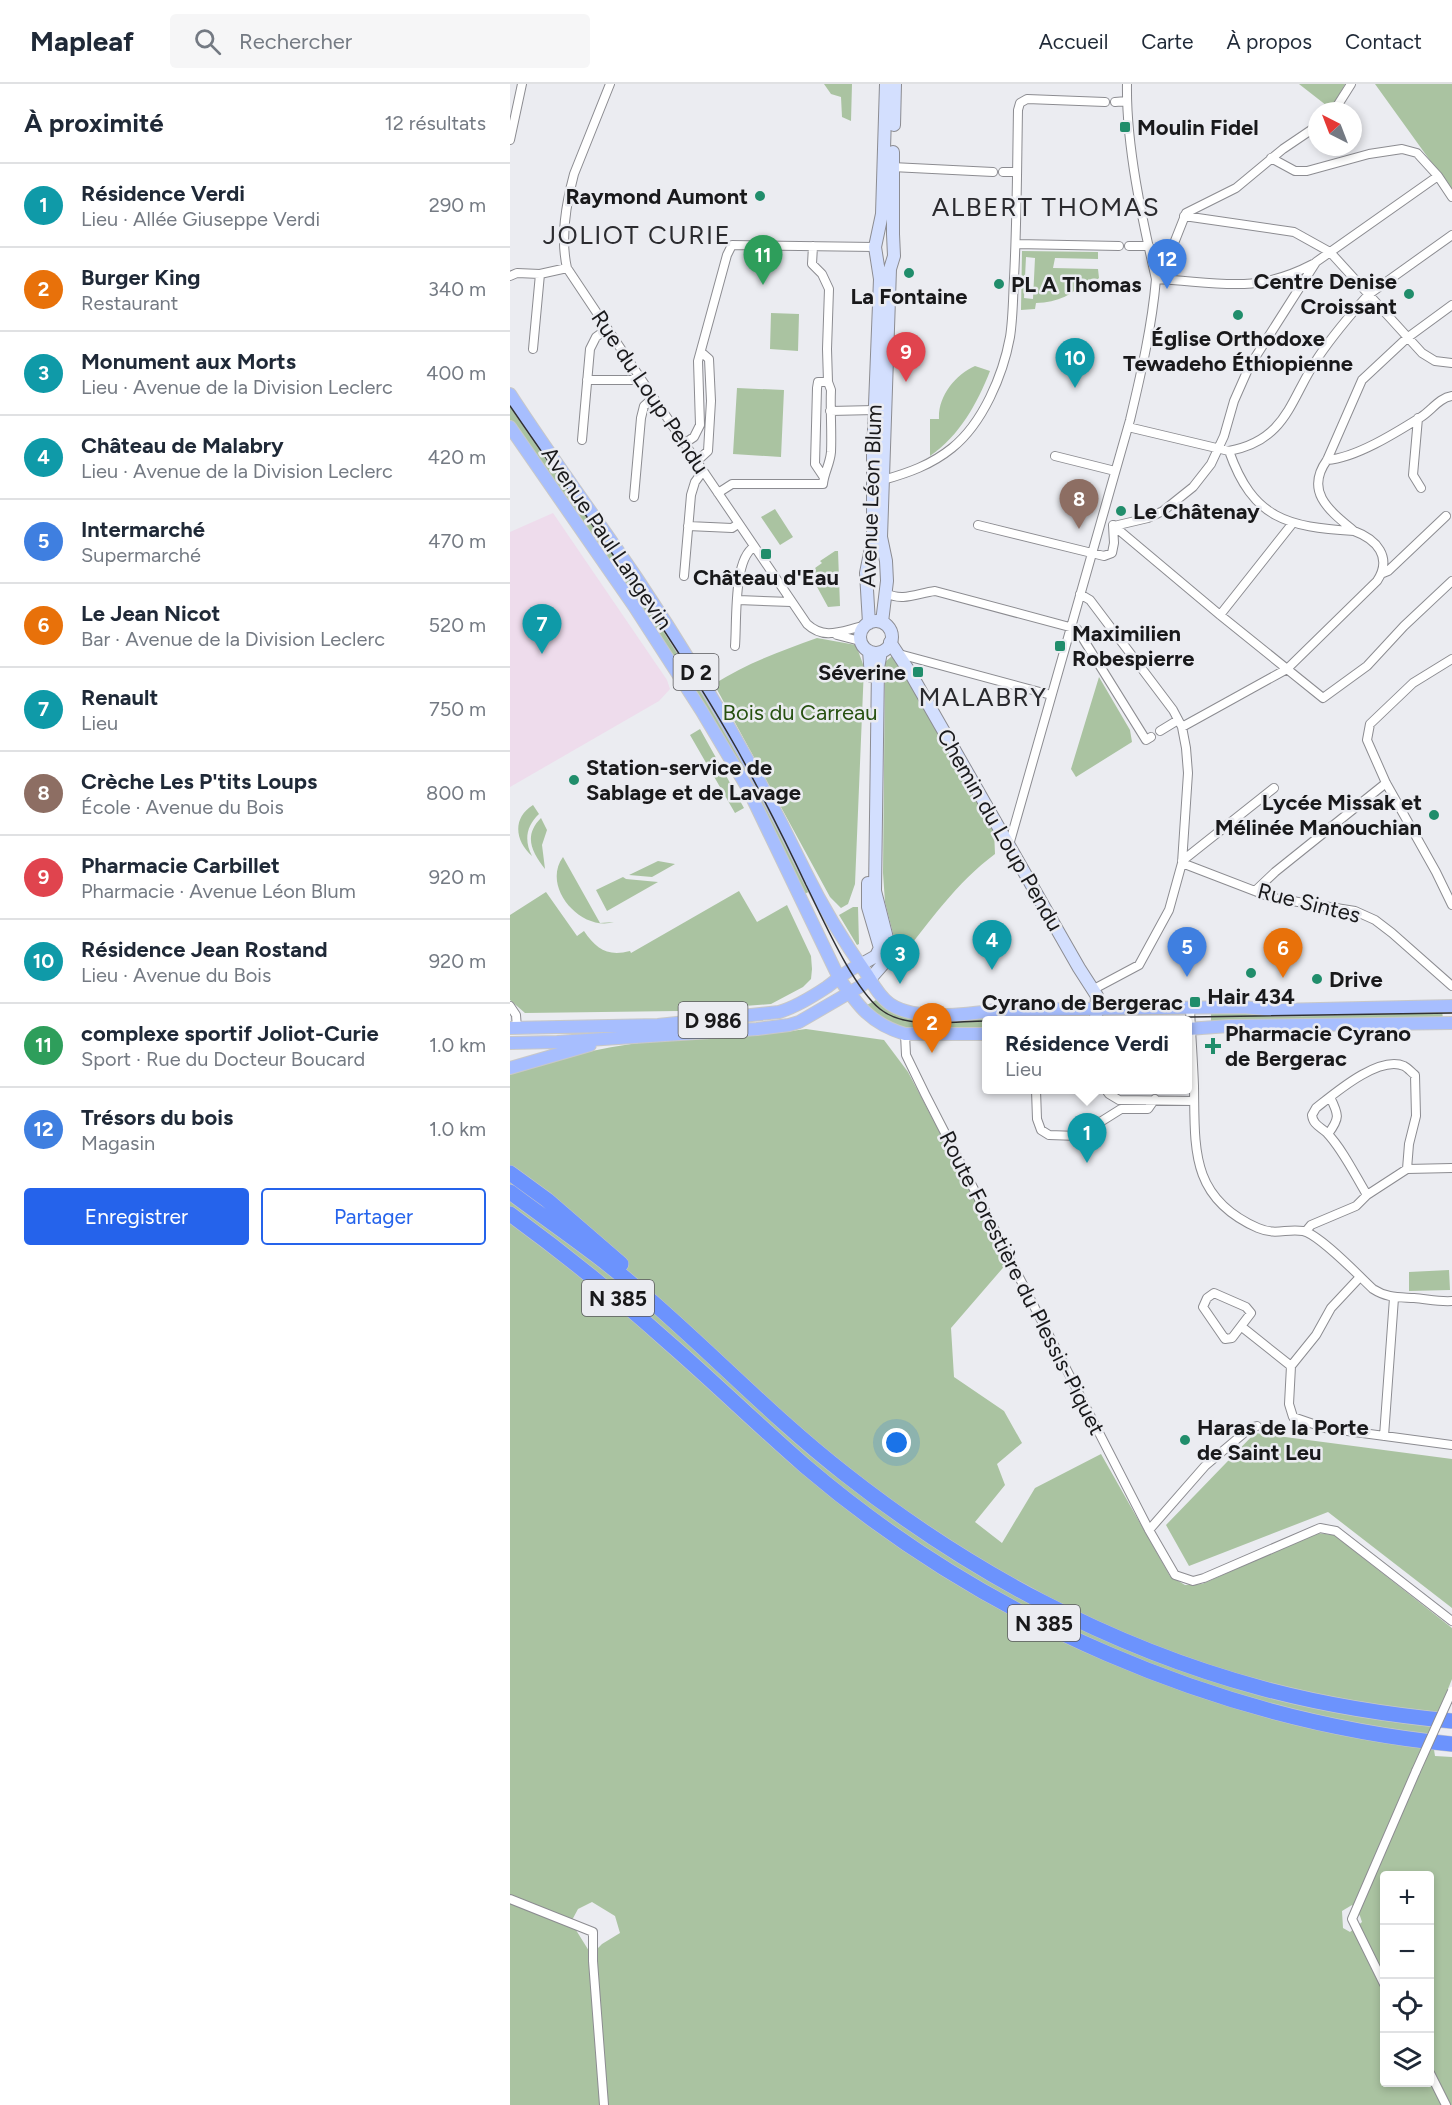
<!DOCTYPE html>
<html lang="fr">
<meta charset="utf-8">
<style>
body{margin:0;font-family:Figtree,sans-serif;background:#f6f6f7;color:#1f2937}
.controls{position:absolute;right:18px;bottom:18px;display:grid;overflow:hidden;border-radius:6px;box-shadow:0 3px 9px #0003}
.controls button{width:54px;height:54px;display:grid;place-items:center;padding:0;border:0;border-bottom:2px solid #e0e1e3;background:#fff;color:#1f2937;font:30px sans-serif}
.compass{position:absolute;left:798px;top:18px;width:54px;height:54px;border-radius:50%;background:#fff;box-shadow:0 3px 9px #0003;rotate:318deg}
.you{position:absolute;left:387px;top:1359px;width:21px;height:21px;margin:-15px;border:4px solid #fff;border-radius:50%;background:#1a73e8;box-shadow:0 0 0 9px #1a73e833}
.badge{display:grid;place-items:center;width:39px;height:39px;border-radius:50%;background:#2563eb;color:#fff;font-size:20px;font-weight:700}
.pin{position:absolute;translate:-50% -50px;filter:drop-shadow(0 2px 3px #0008)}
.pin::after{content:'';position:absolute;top:32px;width:21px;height:18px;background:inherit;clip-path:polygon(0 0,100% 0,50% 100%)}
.popup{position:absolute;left:472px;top:932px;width:210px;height:78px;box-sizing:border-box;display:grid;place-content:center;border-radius:6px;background:#fff;filter:drop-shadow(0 2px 4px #0005);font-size:20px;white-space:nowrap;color:#747a83}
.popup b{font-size:22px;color:#1f2937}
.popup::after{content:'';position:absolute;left:50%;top:100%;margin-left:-12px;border:12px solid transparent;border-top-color:#fff}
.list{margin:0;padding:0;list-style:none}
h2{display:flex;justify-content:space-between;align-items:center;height:78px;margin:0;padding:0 24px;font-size:26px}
h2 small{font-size:20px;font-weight:400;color:#747a83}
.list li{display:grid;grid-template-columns:39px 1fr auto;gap:18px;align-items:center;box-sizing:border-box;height:84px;padding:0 24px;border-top:2px solid #e0e1e3}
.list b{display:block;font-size:22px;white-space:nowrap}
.list p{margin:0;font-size:20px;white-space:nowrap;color:#747a83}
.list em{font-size:20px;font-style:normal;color:#747a83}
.actions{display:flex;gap:12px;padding:18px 24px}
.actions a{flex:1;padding:14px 0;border:2px solid #2563eb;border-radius:6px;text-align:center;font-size:21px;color:#2563eb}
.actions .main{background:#2563eb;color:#fff}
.icon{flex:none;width:33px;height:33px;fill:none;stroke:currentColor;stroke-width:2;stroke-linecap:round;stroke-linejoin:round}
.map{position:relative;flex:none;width:942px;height:2021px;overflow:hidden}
header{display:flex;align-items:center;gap:36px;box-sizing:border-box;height:84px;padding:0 30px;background:#fff;border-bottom:2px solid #e0e1e3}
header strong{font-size:28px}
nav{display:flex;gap:33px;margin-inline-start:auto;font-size:21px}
.search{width:420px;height:54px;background:#f6f6f7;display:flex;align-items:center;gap:15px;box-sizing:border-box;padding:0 21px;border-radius:6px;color:#747a83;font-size:22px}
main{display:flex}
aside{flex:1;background:#fff}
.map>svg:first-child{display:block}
.industrial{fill:#eedcec}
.green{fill:#aac3a1;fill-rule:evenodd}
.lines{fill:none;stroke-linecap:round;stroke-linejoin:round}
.street-casing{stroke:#8c8c91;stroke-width:10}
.secondary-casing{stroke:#8c8c91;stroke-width:14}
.primary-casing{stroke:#c8c8c8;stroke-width:14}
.highway-casing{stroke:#c8c8c8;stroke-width:16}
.street{stroke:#fff;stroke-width:8}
.secondary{stroke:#d3dffe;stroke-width:12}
.primary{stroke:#a7befe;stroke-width:12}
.highway{stroke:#6c93fd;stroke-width:15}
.tram{stroke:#303033;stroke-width:1.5}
.street-bridge-casing{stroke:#8c8c91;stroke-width:10;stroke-linecap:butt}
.street-bridge{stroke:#fff;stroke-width:8}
.poi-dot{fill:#208d6b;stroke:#ebecf1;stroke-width:2}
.labels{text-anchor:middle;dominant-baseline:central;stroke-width:5;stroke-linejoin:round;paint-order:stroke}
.shield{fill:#ebecf1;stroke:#58585b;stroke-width:1.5}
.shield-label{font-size:21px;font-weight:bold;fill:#19191b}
.poi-label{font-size:22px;font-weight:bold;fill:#19191b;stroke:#ebecf1;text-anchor:start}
.street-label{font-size:22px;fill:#19191b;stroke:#ebecf1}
.park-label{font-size:22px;fill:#275111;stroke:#ebecf1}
.quarter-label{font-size:26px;letter-spacing:1.5px;fill:#2b2b2f;stroke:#ebecf1}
</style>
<header>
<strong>Mapleaf</strong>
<div class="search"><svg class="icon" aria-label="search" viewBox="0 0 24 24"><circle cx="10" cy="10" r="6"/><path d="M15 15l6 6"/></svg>Rechercher</div>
<nav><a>Accueil</a><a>Carte</a><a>À propos</a><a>Contact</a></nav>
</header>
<main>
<aside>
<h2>À proximité<small>12 résultats</small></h2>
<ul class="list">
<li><span class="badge" style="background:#0f9aa8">1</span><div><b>Résidence Verdi</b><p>Lieu · Allée Giuseppe Verdi</p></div><em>290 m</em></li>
<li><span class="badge" style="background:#e8710a">2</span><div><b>Burger King</b><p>Restaurant</p></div><em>340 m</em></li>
<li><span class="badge" style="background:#0f9aa8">3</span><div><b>Monument aux Morts</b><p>Lieu · Avenue de la Division Leclerc</p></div><em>400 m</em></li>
<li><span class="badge" style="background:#0f9aa8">4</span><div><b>Château de Malabry</b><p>Lieu · Avenue de la Division Leclerc</p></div><em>420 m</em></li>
<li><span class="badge" style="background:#3f7fe0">5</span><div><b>Intermarché</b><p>Supermarché</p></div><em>470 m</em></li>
<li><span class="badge" style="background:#e8710a">6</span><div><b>Le Jean Nicot</b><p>Bar · Avenue de la Division Leclerc</p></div><em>520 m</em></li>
<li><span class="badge" style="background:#0f9aa8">7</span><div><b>Renault</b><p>Lieu</p></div><em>750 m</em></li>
<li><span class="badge" style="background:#8d6e63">8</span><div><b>Crèche Les P'tits Loups</b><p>École · Avenue du Bois</p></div><em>800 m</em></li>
<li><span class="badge" style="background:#e0444e">9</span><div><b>Pharmacie Carbillet</b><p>Pharmacie · Avenue Léon Blum</p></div><em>920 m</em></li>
<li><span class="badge" style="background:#0f9aa8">10</span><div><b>Résidence Jean Rostand</b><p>Lieu · Avenue du Bois</p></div><em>920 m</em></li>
<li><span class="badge" style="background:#2e9e5b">11</span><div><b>complexe sportif Joliot-Curie</b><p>Sport · Rue du Docteur Boucard</p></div><em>1.0 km</em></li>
<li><span class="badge" style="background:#3f7fe0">12</span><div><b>Trésors du bois</b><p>Magasin</p></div><em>1.0 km</em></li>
</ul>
<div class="actions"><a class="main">Enregistrer</a><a>Partager</a></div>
</aside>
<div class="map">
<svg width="942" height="2021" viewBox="0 0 942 2021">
<rect width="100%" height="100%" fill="#ebecf1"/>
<path class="industrial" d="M43 429 157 596 160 605 149 617 0 703V448Z"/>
<path class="green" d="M314 0H342L341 37 332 33 331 13 321 10Z
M789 0H835L821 25Z
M865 0H942V107Z
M512 167 588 168V175L545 174 543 184 588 185 589 194 583 199 579 195C563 210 548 219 526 219L525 225 511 226ZM516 173 525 174 523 215 514 214Z
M261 229 289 230 288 267 260 265Z
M465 282 480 287C467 320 450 351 420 372V335H429C428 312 445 291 465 282Z
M227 304 274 306 271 373 223 370Z
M0 316 174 572 164 579 0 337Z
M265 425 283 453 270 461 251 433Z
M325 467H328L330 522 318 523 306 501 304 502 298 492 306 487 305 484 312 479 310 477Z
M307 554 346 561 354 583 345 800 338 820 331 824 320 813 204 600C237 579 271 567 307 554Z
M382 572 388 578 484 746 485 770C447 798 419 838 390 875L386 870V861L375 818 373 789 375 578Z
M177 577 227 661 302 806 293 811 167 584Z
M589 593 620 646 622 658 566 693 561 685Z
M190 645 234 724 225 729 180 651Z
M23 721 29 730C16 742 14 757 22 772 5 757 2 734 23 721Z
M31 734 37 746 32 761 35 785C22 768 13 752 31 734Z
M53 773 90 839 104 838C71 848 31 803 53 773Z
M148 777 165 780 142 793 119 791Z
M113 793 116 795 148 798 97 827 86 806Z
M229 807 247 838 277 821 301 872 302 885 301 895 293 903 261 920 168 927 15 929 0 916V831L36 808 67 852 74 847C86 865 98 873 120 867L121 869Z
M343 823H348L349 860 347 861 329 831Z
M366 916 380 927 395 933 483 930V936H476V946H409L384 943 355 922Z
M932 925 933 936 701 940V928Z
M296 945 374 956 398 988 498 1178 441 1244 444 1293 494 1327 512 1359 487 1380 495 1401 465 1438 492 1459 525 1404 591 1370 660 1492 675 1501 692 1500 807 1449 824 1451 942 1544V1595L921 1647 925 1672 942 1673V2021H0V986C55 972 106 960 163 955 207 951 252 952 296 945ZM874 1792H920V1998H874ZM82 1818 105 1832 110 1849 92 1860 83 1869 79 1867 61 1838 68 1825ZM842 1821 850 1832 852 1838 840 1848 833 1844 832 1827Z
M939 1186 940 1206 899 1207V1188Z
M745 1349 942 1375V1524L818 1428 679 1482 656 1441Z"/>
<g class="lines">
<g class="street-casing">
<path id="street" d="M100 0 64 90C56 120 50 153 57 184L139 307 297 540C315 557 333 546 354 542
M605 18 617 17
M824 27 841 0
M0 56 12 0
M761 74 785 87H797L859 70 892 65 907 69 928 92
M382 83 483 88
M493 88H507
M674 132 784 148 820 168 912 269 925 277 942 279
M506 160 609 162
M303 162 302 180 312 190 319 205 317 265 318 298
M619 162H639
M0 192 7 189 30 190 57 184
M646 195 653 187 676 129 726 104 773 65 807 42
M646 195C709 198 744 211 803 180
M23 265 30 190
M77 296H122L129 291
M320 327 365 326
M908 334 903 391 911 404
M618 343 719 367C743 435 777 443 844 447 866 455 883 473 867 497L777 585 672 643
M72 356 80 265 86 253 97 245
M175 359 184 353 190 341 188 277 217 171 222 161 365 163
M719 367C778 356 780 314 809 272 824 250 841 230 858 211L942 151
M545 372 605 387
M817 376C846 374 887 348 911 333 922 326 929 314 942 312
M187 377 198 367 201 317 199 275 191 268
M373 396C398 389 421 381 442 364 473 339 493 291 500 253 503 234 503 213 504 194 507 138 507 82 508 26L510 19 517 15 595 18
M208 409 222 400H313C314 389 320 380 321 368 322 347 320 326 321 306L318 298H308L307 304 305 380 313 392
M124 413 131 334 134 322 143 314
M468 441 594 472 602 469 604 459 603 441
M178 442 222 444 228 440
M604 442 638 434 653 427 683 403 701 380 714 352 724 317 739 283 806 178 928 92 942 113
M604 442 710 531 813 614 857 582 894 542 942 497
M844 447C820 427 794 408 817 376L852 296 897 254 942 221
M873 489 878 487 936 432
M174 492 181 411 185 398 193 387
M376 509C392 518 408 509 425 507L567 545 636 656 641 653
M570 510 580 516 663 626 672 643 676 664 678 689 672 779 659 826 629 881 584 905
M228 516 281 518
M710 531 782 440
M327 551 350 557
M225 562C227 539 223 475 244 463
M389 570 541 611
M942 575 903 599 860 640 857 656 876 699 926 788 942 821
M650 647 668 636
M499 761 620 336C631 290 642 242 646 195 632 135 616 61 617 0
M672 777 764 704
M672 779 763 814 845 827 865 836 882 849 942 902
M745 807 765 788 876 699
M0 922 6 931 7 944
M680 924C681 950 683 975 684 1002 685 1065 680 1114 748 1144 767 1152 776 1144 793 1147 809 1150 849 1192 863 1205 877 1214 888 1213 904 1214 917 1215 929 1218 942 1217
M395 950 396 971 415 1010 639 1446 665 1491 683 1497 694 1494 810 1444 826 1447 942 1537
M526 1006 527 1035 531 1046 539 1051 568 1052 611 1025H638L645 1015
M596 1006 599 1010 609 1016 684 1017
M818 1050C830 1034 829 1031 820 1013
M857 1111C845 1091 833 1066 817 1049 811 1043 803 1041 802 1031L806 1024C825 1009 869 971 894 982 898 984 902 989 905 991L906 1032 899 1060 897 1085
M796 1147 801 1141 846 1122 857 1111 897 1085 942 1084
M850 1193 821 1224 806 1251 781 1282 779 1320 783 1333 815 1344 942 1361
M704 1209 736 1223 741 1229 722 1254 715 1255 693 1223 697 1214Z
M732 1243 781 1282
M874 1352 884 1214
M639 1446 695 1382 740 1344 747 1342
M0 1815 83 1848V1877L94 2021
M874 1900 842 1835 906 1687
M920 1989 936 2021"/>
</g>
<g class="secondary-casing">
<path id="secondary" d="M384 41 385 0
M350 553a16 16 0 1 1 32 0a16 16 0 1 1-32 0Z
M372 538 377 497 376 477 371 453 380 185 384 172 383 150V68
M359 539 356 489 363 454V371L370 195 365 163 372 130 376 0
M380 558 401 590 569 884 587 912 586 936
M359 567 361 592
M350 881 366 872 370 864 358 823V799
M360 895 374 879 380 866 365 807 368 584 371 568"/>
</g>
<g class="primary-casing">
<path id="primary" d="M0 310C40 372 84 431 126 493 189 587 246 685 295 787 313 824 334 858 358 892 364 902 370 913 380 920 405 937 457 931 486 926L733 923 766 926 942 922
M0 343 124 522 191 626 237 703 329 894C348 922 361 940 395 950H476
M0 944 148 941 269 928C286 923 302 913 317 903 328 895 337 886 350 881
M678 945 719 942 942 939
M0 959 47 958 247 945 279 941 289 938 351 902 360 895
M0 984 80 961"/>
</g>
<g class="highway-casing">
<path id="highway" d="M0 1089 37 1116 111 1180
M0 1108C44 1141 91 1172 132 1209 201 1268 263 1334 335 1390 458 1487 599 1563 751 1604 814 1621 878 1631 942 1637
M0 1130C55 1170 108 1213 159 1259 205 1299 249 1342 295 1382 474 1535 707 1637 942 1660"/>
</g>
<use href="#street" class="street"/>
<use href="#secondary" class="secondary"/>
<use href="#primary" class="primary"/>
<use href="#highway" class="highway"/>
<path class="tram" d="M0 322C78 436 160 547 228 667 252 711 275 756 296 801 313 835 342 902 370 925 395 946 446 937 476 937
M485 936 942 929"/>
<g class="street-bridge-casing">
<path id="street-bridge" d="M906 1687 942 1607"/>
</g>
<use href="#street-bridge" class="street-bridge"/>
</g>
<g class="poi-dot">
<rect x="609" y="37" width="12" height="12" rx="3"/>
<circle cx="250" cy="112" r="6"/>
<circle cx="399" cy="189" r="6"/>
<circle cx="489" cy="200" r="6"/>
<circle cx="899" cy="210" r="6"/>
<circle cx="728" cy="231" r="6"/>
<circle cx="611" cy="427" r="6"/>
<rect x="250" y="464" width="12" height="12" rx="3"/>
<rect x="544" y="556" width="12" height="12" rx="3"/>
<rect x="402" y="582" width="12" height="12" rx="3"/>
<circle cx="64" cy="696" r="6"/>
<circle cx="924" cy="731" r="6"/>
<circle cx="741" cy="889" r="6"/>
<circle cx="807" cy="895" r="6"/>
<rect x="679" y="912" width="12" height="12" rx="3"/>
<path d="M700 953h6v6h6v6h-6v6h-6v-6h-6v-6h6z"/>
<circle cx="675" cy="1356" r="6"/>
</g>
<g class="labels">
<g class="shield">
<rect x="163.5" y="570" width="45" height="36" rx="4.5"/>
<rect x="168.5" y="918" width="69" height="36" rx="4.5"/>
<rect x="72" y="1196" width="72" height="36" rx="4.5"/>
<rect x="498" y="1521" width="72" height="36" rx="4.5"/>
</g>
<g class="shield-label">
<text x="186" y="588">D 2</text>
<text x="203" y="936">D 986</text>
<text x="108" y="1214">N 385</text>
<text x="534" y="1539">N 385</text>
</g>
<g class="poi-label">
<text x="627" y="43">Moulin Fidel</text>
<text x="238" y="112" text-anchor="end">Raymond Aumont</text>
<text x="887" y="197" text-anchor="end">Centre Denise<tspan x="887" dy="25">Croissant</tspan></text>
<text x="501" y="200">PL A Thomas</text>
<text x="399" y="212" text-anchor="middle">La Fontaine</text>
<text x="728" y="254" text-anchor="middle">Église Orthodoxe<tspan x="728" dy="25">Tewadeho Éthiopienne</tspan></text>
<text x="623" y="427">Le Châtenay</text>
<text x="256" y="493" text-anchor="middle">Château d'Eau</text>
<text x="562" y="549">Maximilien<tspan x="562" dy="25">Robespierre</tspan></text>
<text x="396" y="588" text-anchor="end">Séverine</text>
<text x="76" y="683">Station-service de<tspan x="76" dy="25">Sablage et de Lavage</tspan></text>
<text x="912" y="718" text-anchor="end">Lycée Missak et<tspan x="912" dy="25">Mélinée Manouchian</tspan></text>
<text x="819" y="895">Drive</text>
<text x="741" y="912" text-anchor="middle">Hair 434</text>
<text x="673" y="918" text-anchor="end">Cyrano de Bergerac</text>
<text x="715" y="949">Pharmacie Cyrano<tspan x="715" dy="25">de Bergerac</tspan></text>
<text x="687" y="1343">Haras de la Porte<tspan x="687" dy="25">de Saint Leu</tspan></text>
</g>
<g class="street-label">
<text transform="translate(140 308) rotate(56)">Rue du Loup Pendu</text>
<text transform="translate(361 412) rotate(-88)">Avenue Léon Blum</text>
<text transform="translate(97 454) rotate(56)">Avenue Paul Langevin</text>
<text transform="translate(490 746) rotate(60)">Chemin du Loup Pendu</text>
<text transform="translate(799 819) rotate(14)">Rue Sintes</text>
<text transform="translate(512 1199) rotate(63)">Route Forestière du Plessis-Piquet</text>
</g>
<g class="park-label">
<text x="290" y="628">Bois du Carreau</text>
</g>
<g class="quarter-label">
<text x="536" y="123">ALBERT THOMAS</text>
<text x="127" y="151">JOLIOT CURIE</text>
<text x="473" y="613">MALABRY</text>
</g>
</g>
</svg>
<div class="controls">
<button>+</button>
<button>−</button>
<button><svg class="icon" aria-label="locate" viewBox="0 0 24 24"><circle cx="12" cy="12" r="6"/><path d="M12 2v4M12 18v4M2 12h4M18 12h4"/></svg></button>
<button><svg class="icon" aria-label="layers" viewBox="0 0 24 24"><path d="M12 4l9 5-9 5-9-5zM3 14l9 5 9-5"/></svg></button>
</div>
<svg class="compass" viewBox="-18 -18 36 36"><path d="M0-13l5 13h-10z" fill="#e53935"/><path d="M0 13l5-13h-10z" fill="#747a83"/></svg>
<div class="you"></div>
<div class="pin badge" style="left:577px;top:1079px;background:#0f9aa8">1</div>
<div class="popup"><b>Résidence Verdi</b>Lieu</div>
<div class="pin badge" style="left:422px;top:969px;background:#e8710a">2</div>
<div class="pin badge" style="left:390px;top:900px;background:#0f9aa8">3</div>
<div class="pin badge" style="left:482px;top:886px;background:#0f9aa8">4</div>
<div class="pin badge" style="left:677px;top:893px;background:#3f7fe0">5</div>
<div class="pin badge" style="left:773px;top:894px;background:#e8710a">6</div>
<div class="pin badge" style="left:32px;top:570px;background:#0f9aa8">7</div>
<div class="pin badge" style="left:569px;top:445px;background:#8d6e63">8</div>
<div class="pin badge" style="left:396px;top:298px;background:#e0444e">9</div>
<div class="pin badge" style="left:565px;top:304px;background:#0f9aa8">10</div>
<div class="pin badge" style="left:253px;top:201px;background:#2e9e5b">11</div>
<div class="pin badge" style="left:657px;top:205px;background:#3f7fe0">12</div>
</div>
</main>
